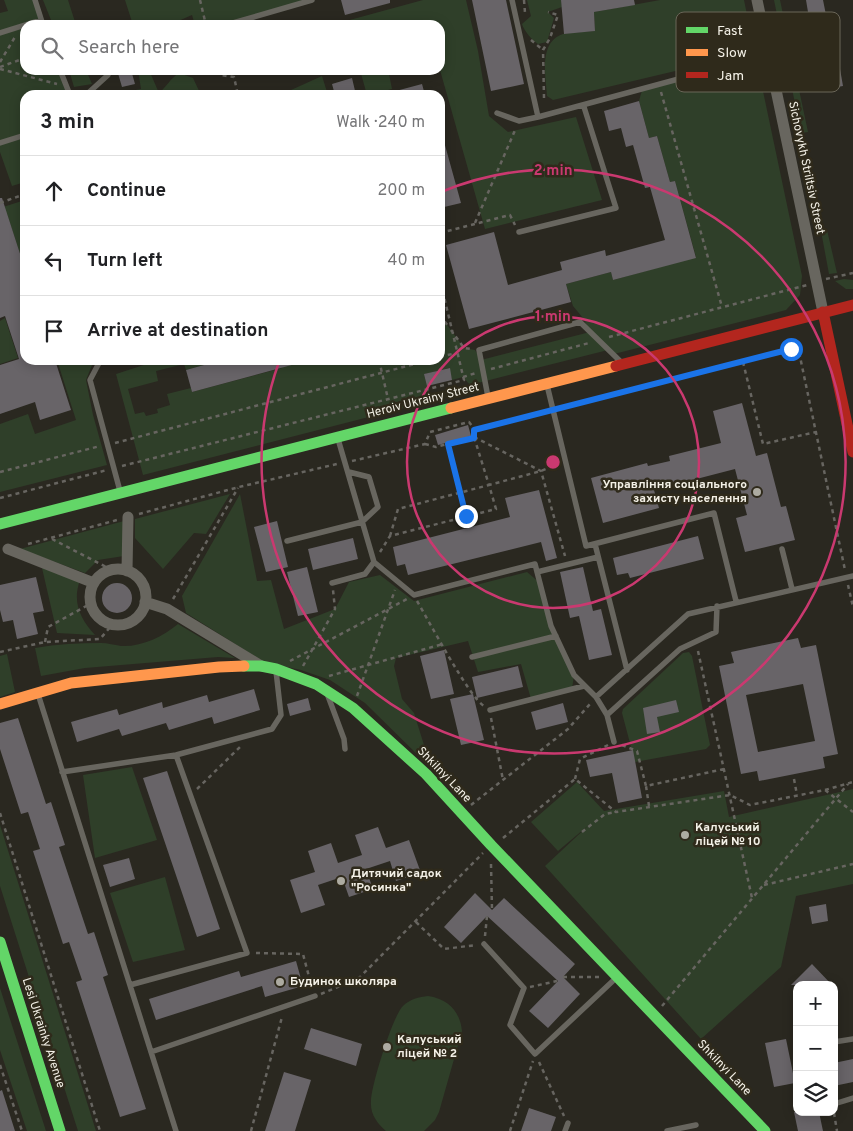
<!DOCTYPE html>
<meta charset="utf-8">
<style>
body{margin:0;font-family:Overpass,sans-serif;background:#f2f2f2;color:#202124}
.controls{position:absolute;right:15px;bottom:15px;display:grid;overflow:hidden;border-radius:10px;box-shadow:0 2px 12px #0003}
.controls button{width:45px;height:45px;display:grid;place-items:center;padding:0;border:0;border-bottom:1px solid #e0e0e0;background:#fff;color:#202124;font:25px sans-serif}
.stop{position:absolute;width:15px;height:15px;margin:-11px;border:4px solid #1a73e8;border-radius:50%;background:#fff}
.stop.end{background:#1a73e8;border-color:#fff;box-shadow:0 1px 5px #0008}
.list{margin:0;padding:0;list-style:none}
h2{display:flex;justify-content:space-between;align-items:center;height:65px;margin:0;padding:0 20px;font-size:21px}
h2 small{font-size:16px;font-weight:400;color:#757577}
.list li{display:grid;grid-template-columns:32px 1fr auto;gap:15px;align-items:center;box-sizing:border-box;height:70px;padding:0 20px;border-top:1px solid #e0e0e0}
.list b{display:block;font-size:19px;white-space:nowrap}
.list em{font-size:16px;font-style:normal;color:#757577}
.icon{flex:none;width:28px;height:28px;fill:none;stroke:currentColor;stroke-width:2;stroke-linecap:round;stroke-linejoin:round}
.map{position:relative;flex:none;width:853px;height:1131px;overflow:hidden}
.search{position:absolute;background:#fff;box-shadow:0 2px 12px #0003;left:20px;top:20px;width:425px;height:55px;display:flex;align-items:center;gap:12px;box-sizing:border-box;padding:0 18px;border-radius:15px;color:#757577;font-size:19px}
.panel{position:absolute;background:#fff;box-shadow:0 2px 12px #0003;left:20px;top:90px;width:425px;height:275px;border-radius:15px}
.map>svg:first-child{display:block}
.green{fill:#2f3f29}
.building{fill:#686468;fill-rule:evenodd}
.lines{fill:none;stroke-linecap:round;stroke-linejoin:round}
.path{stroke:#676560;stroke-width:2.5;stroke-dasharray:4 4;stroke-linecap:butt}
.lane{stroke:#68665f;stroke-width:5.5}
.street{stroke:#68665f;stroke-width:11}
.fast{stroke:#63d668;stroke-width:11}
.slow{stroke:#ff974d;stroke-width:11}
.jam{stroke:#b3261e;stroke-width:11}
.route{stroke:#1a73e8;stroke-width:6}
.ring{fill:none;stroke:#ca3970;stroke-width:2.5}
.poi-dot{fill:#adaba1;stroke:#2f2a1b;stroke-width:2}
.labels{text-anchor:middle;dominant-baseline:central;stroke-width:5;stroke-linejoin:round;paint-order:stroke}
.street-label{font-size:12px;fill:#f4f1e7;stroke:#2f2a1b}
.poi-label{font-size:12px;font-weight:bold;fill:#f4f1e7;stroke:#2f2a1b;text-anchor:start}
.key{fill:#2f2a1b;stroke:#6a6658;stroke-width:1}
.key-label{font-size:14px;fill:#f4f1e7}
.centre{fill:#ca3970;stroke:#2f2a1b;stroke-width:2.5}
.ring-label{font-size:15px;text-anchor:middle;font-weight:bold;fill:#ca3970;stroke:#2f2a1b;stroke-width:5;stroke-linejoin:round;paint-order:stroke}
</style>
<div class="map">
<svg width="853" height="1131" viewBox="0 0 853 1131">
<rect width="100%" height="100%" fill="#2a2820"/>
<path class="green" d="M4 0H35L43 25H25V70H60L70 95H25V182L12 186 0 152V13L8 11Z
M43 0H68L76 25H53Z
M125 0H312L226 25H195L192 15 169 25H133Z
M423 0H466L478 51 489 116 508 132 576 117 602 200 485 229 440 70V25H347L346 21Z
M527 0H561L562 7 548 12 554 18 547 42 538 44C532 40 524 31 522 24L531 16Z
M660 0H744L753 44 747 54 553 100 547 96C546 77 538 42 563 34 573 32 585 32 595 31L594 12Z
M774 0H780L808 132 801 133Z
M756 58 802 276 800 295 786 310 614 354 608 350 470 385 463 377 452 380 449 368 425 374 431 401 143 475 116 374 150 363V360H222L186 370 184 364 156 371 158 381 128 389 135 414 144 412 146 416 158 413 157 409 170 405 167 394 191 388 192 392 282 368 280 360H440V315L464 348 475 350 481 360 590 332 583 318 573 306 566 284 611 272 613 280 696 257 675 181 670 182 657 136 649 138 639 101 642 90Z
M69 70H86L92 84 74 87Z
M138 70H149L159 93C167 86 170 79 179 73L193 78 201 95H109L141 89Z
M360 70H405L389 74 392 89 367 95Z
M322 76 328 95H280Z
M25 200V269L7 214 0 208Z
M827 230 837 273 829 274 821 231Z
M844 279 853 280V289H846L835 281Z
M5 318 18 358 0 364V321Z
M57 360H94L86 380 93 415 107 465 0 492V424L28 414 35 434 76 420Z
M230 494 206 534 194 533 163 569 135 538V519Z
M240 494 257 581 271 580 284 629 335 609 349 582 380 575 414 601 527 572 540 583 551 626 574 675 572 689 531 699 521 664 478 672 468 641 396 658 394 666 402 699 414 713 429 761 426 763 365 703 330 680 301 670 264 662 186 613 182 596Z
M124 521V556L98 560 85 573 20 549Z
M42 568 80 580C72 602 80 619 95 635L57 633Z
M178 624 235 658 218 657 85 668 41 676 35 648C57 644 79 643 101 643 108 643 114 645 121 646 142 647 162 637 178 624Z
M689 652 692 656 710 745 706 749 635 762 622 713 623 709 683 653Z
M7 654 15 692 0 697V656Z
M132 767 157 840 95 858 83 775Z
M577 782 604 811 724 791 729 817 853 789V884L796 896 781 967 701 1039 545 866 590 824 558 851 531 822Z
M0 825 96 1131H78L0 886Z
M165 877 185 950 133 962 110 893Z
M0 988 46 1131H27L0 1050Z
M428 996C448 999 460 1011 462 1031L439 1112 435 1120 424 1131H386C377 1123 370 1114 371 1101 371 1086 393 1015 403 1006 410 999 419 997 428 996Z"/>
<path class="building" d="M341 0H390V3L345 15Z
M472 0H506L524 84 491 91Z
M561 0H634L635 5 594 12 595 31 564 34Z
M806 0H823L826 15 809 18Z
M840 69 843 86 826 89 823 71Z
M117 70H131L135 84 122 87Z
M352 78 356 95H335L332 84Z
M422 84 425 95H392V92Z
M639 101 649 138 657 136 670 182 675 181 696 258 613 280 611 272 566 284 571 302 469 329 446 245 494 232 508 285 562 270 560 262 605 250 606 256 665 240 650 187 645 188 633 145 626 147 621 128 609 131 604 111Z
M440 138H443L461 203 440 208Z
M0 198H2L25 269V360H55L71 410 40 420 35 402 0 414V365L19 359 5 316 0 318Z
M222 360H299V363L192 392 186 370Z
M450 368 452 380 427 386 424 374Z
M742 403 756 456 767 453 781 507 786 506 795 540 745 552 736 518 747 515 735 469 654 490 659 508 603 523 591 478 647 463 648 466 670 461 669 456 721 443 713 411Z
M468 425 471 436 438 445 435 435Z
M539 490 557 558 546 561 541 542 408 575 405 564 397 566 393 547 510 517 505 498Z
M277 521 288 567 266 572 254 527Z
M698 536 704 559 630 578 628 573 617 575 613 558Z
M353 538 358 559 313 570 308 549Z
M307 567 318 612 298 616 287 572Z
M583 567 593 611 601 609 612 655 589 660 579 616 570 618 560 572Z
M36 577 44 611 33 613 38 634 17 639 13 620 3 622 0 610V585Z
M102 598a15 15 0 1 1 30 0a15 15 0 1 1-30 0Z
M798 638 801 648 816 645 838 754 823 757 825 768 759 781 757 771 741 774 719 666 734 663 731 652ZM803 684 815 741 758 752 746 695Z
M444 650 454 694 431 699 420 656Z
M518 666 523 687 477 698 472 677Z
M254 689 260 710 214 724 212 717 169 730 166 723 122 736 119 729 77 742 71 722 117 709 119 715 162 702 163 708 207 695 209 702Z
M473 694 484 740 461 745 450 699Z
M308 698 311 710 290 716 287 704Z
M676 700 679 712 657 717 660 732 647 734 643 708Z
M563 703 568 722 536 730 531 712Z
M18 718 46 804 51 802 65 845 59 847 88 934 94 932 108 975 103 977 146 1109 120 1117 76 982 82 980 69 942 63 944 33 851 40 849 28 812 21 814 0 749V723Z
M633 750 642 798 618 803 612 773 590 777 586 760Z
M167 771 220 929 197 937 143 778Z
M378 827 386 848 409 840 421 873 396 881 390 861 366 869 373 889 349 897 342 877 318 885 325 905 301 913 290 880 315 872 308 851 331 843 338 863 362 855 355 835Z
M129 858 135 879 110 887 103 865Z
M475 893 492 910 504 898 575 964 563 977 580 994 548 1028 529 1011 558 981 487 916 461 943 444 927Z
M826 904 828 921 812 924 809 907Z
M296 961 303 986 265 997 262 986 156 1020 149 999 239 971 241 977Z
M812 964 832 985H791Z
M311 1028 362 1044 356 1066 304 1049Z
M786 1039 795 1083 774 1087 765 1043Z
M853 1059V1082L834 1086V1063Z
M284 1072 311 1080 295 1131H265Z
M2 1090 15 1131H0V1091Z
M529 1108 556 1117 551 1131H521Z
M794 1112H819L823 1131H798Z"/>
<g class="lines">
<path class="path" d="M200 0 206 25
M524 0 525 13
M531 40 543 50
M0 62 15 37
M0 67 25 58
M0 69 57 84
M218 70 220 75 234 77 238 95
M661 92 722 307
M544 98 543 50 550 38 558 15 548 12
M0 203 25 194
M475 223 516 128
M440 233 510 215 515 225
M826 279 853 273
M440 315 448 326
M451 330 464 348 472 349
M609 337 807 285
M440 357 456 353
M379 360 388 399
M743 362 763 444 816 432
M491 369 589 343
M463 377 476 373
M560 409 791 349 799 352 845 570
M474 437 541 471 565 556
M115 443 430 360
M425 444 436 447 474 437 475 430
M448 444 466 516
M352 461 425 444 430 432 469 422 475 430 545 412
M122 466 464 380 440 280
M0 472 100 446
M0 498 107 470
M139 514 239 487 337 464
M390 536 398 509 489 485 474 437
M52 539 112 570
M28 544 117 520
M380 552 390 536 496 509 489 485 541 471 558 464
M848 585 853 607
M173 599 238 488
M417 601C429 621 469 697 484 706
M45 642 48 627 90 604
M698 651 752 898
M0 652 45 642 100 639 112 625
M290 661 407 599
M303 666 335 609 333 590
M329 676 443 644
M357 696 395 590
M491 718 503 780
M622 745 637 751 646 786
M575 779 580 759 608 745
M794 779 797 795
M197 789 241 746
M825 790 853 782
M471 805 568 729 590 704
M649 806 646 786 724 769
M0 813 100 1131
M582 832 605 814 616 812
M503 838 575 779 616 812 730 795 750 805 825 790 853 812
M491 864 492 910
M764 885 853 864
M416 922 444 949 476 945
M485 936 487 916
M256 953 303 954 312 988
M563 977H599
M530 987 557 981
M321 994 359 978 483 853
M662 1006 848 784
M539 1062 564 1116
M0 1065 22 1131
M834 1113 837 1131
M251 1131 282 1017
M510 1131 533 1061"/>
<path class="lane" d="M35 0 43 25
M512 0 538 117
M226 25 312 0
M0 33 41 20
M60 70 70 95
M86 95 108 75 107 70
M497 113 519 121 538 117 767 55
M0 143 25 135
M519 232 616 208 584 107
M104 360 99 363 90 380 120 491
M547 385 586 546 714 513 736 601
M488 397 479 350 580 322 621 362
M338 439 374 562 414 595 535 564 551 626 574 675 596 697 607 715
M287 541 362 522 378 507 369 477 349 472
M595 544 627 670
M782 549 792 589
M537 572 598 557
M332 583 365 574 374 562
M472 657 556 636
M38 694 176 1131
M328 696 344 739 345 749
M596 697 688 614 853 576
M490 710 584 686
M614 742 607 715 680 649 716 632 717 606
M62 772 176 755 272 729 281 715 276 671
M484 944 524 988 510 1025 535 1054 616 978
M130 985 247 953 176 755
M834 1042 853 1039
M151 1052 315 996
M834 1104 853 1098
M565 1131 568 1123
M667 1131 696 1125"/>
<path class="street" d="M757 0 823 312
M8 549 94 583
M90 597a28 28 0 1 1 56 0a28 28 0 1 1-56 0Z
M127 571 128 517
M145 602 167 609 261 666"/>
<path class="fast" d="M0 524 451 408
M244 666H261L276 669 316 684 353 708 426 774 491 845 765 1131
M0 942 60 1131"/>
<path class="slow" d="M451 408 616 366
M0 704 71 683 219 667 244 666"/>
<path class="jam" d="M823 312 853 452
M616 366 853 305"/>
</g>
<g class="lines">
<path class="route" d="M466 516 448 444 474 438V430L791 349"/>
</g>
<g class="ring">
<circle cx="553" cy="462" r="146"/>
<path d="M441 192A292 292 0 1 1 279 362"/>
</g>
<g class="poi-dot">
<circle cx="757" cy="492" r="5"/>
<circle cx="685" cy="835" r="5"/>
<circle cx="341" cy="881" r="5"/>
<circle cx="280" cy="982" r="5"/>
<circle cx="387" cy="1047" r="5"/>
</g>
<g class="labels">
<g class="street-label">
<text transform="translate(806 168) rotate(78)">Sichovykh Striltsiv Street</text>
<text transform="translate(423 401) rotate(-14)">Heroiv Ukrainy Street</text>
<text transform="translate(444 775) rotate(46)">Shkilnyi Lane</text>
<text transform="translate(43 1033) rotate(72)">Lesi Ukrainky Avenue</text>
<text transform="translate(724 1068) rotate(46)">Shkilnyi Lane</text>
</g>
<g class="poi-label">
<text x="747" y="485" text-anchor="end">Управління соціального<tspan x="747" dy="14">захисту населення</tspan></text>
<text x="695" y="828">Калуський<tspan x="695" dy="14">ліцей № 10</tspan></text>
<text x="351" y="874">Дитячий садок<tspan x="351" dy="14">"Росинка"</tspan></text>
<text x="290" y="982">Будинок школяра</text>
<text x="397" y="1040">Калуський<tspan x="397" dy="14">ліцей № 2</tspan></text>
</g>
</g>
<rect x="676" y="12" width="164" height="80" rx="8" class="key"/>
<rect x="686" y="27" width="22" height="6" fill="#63d668"/>
<rect x="686" y="49" width="22" height="7" fill="#ff974d"/>
<rect x="686" y="72" width="22" height="6" fill="#b3261e"/>
<g class="key-label">
<text x="717" y="35">Fast</text>
<text x="717" y="57">Slow</text>
<text x="717" y="80">Jam</text>
</g>
<circle cx="553" cy="462" r="8" class="centre"/>
<g class="ring-label">
<text x="553" y="175">2 min</text>
<text x="553" y="321">1 min</text>
</g>
</svg>
<div class="controls">
<button>+</button>
<button>−</button>
<button><svg class="icon" aria-label="layers" viewBox="0 0 24 24"><path d="M12 4l9 5-9 5-9-5zM3 14l9 5 9-5"/></svg></button>
</div>
<div class="stop" style="left:791px;top:349px"></div>
<div class="stop end" style="left:466px;top:516px"></div>
<div class="search"><svg class="icon" aria-label="search" viewBox="0 0 24 24"><circle cx="10" cy="10" r="6"/><path d="M15 15l6 6"/></svg>Search here</div>
<section class="panel">
<h2>3 min<small>Walk · 240 m</small></h2>
<ul class="list">
<li><svg class="icon" aria-label="ahead" viewBox="0 0 24 24"><path d="M12 20V5M6 11l6-6 6 6"/></svg><div><b>Continue</b></div><em>200 m</em></li>
<li><svg class="icon" aria-label="left" viewBox="0 0 24 24"><path d="M17 20v-9H6M10 6l-5 5 5 5"/></svg><div><b>Turn left</b></div><em>40 m</em></li>
<li><svg class="icon" aria-label="arrive" viewBox="0 0 24 24"><path d="M6 21V4h12l-3 4 3 4H6"/></svg><div><b>Arrive at destination</b></div></li>
</ul>
</section>
</div>
